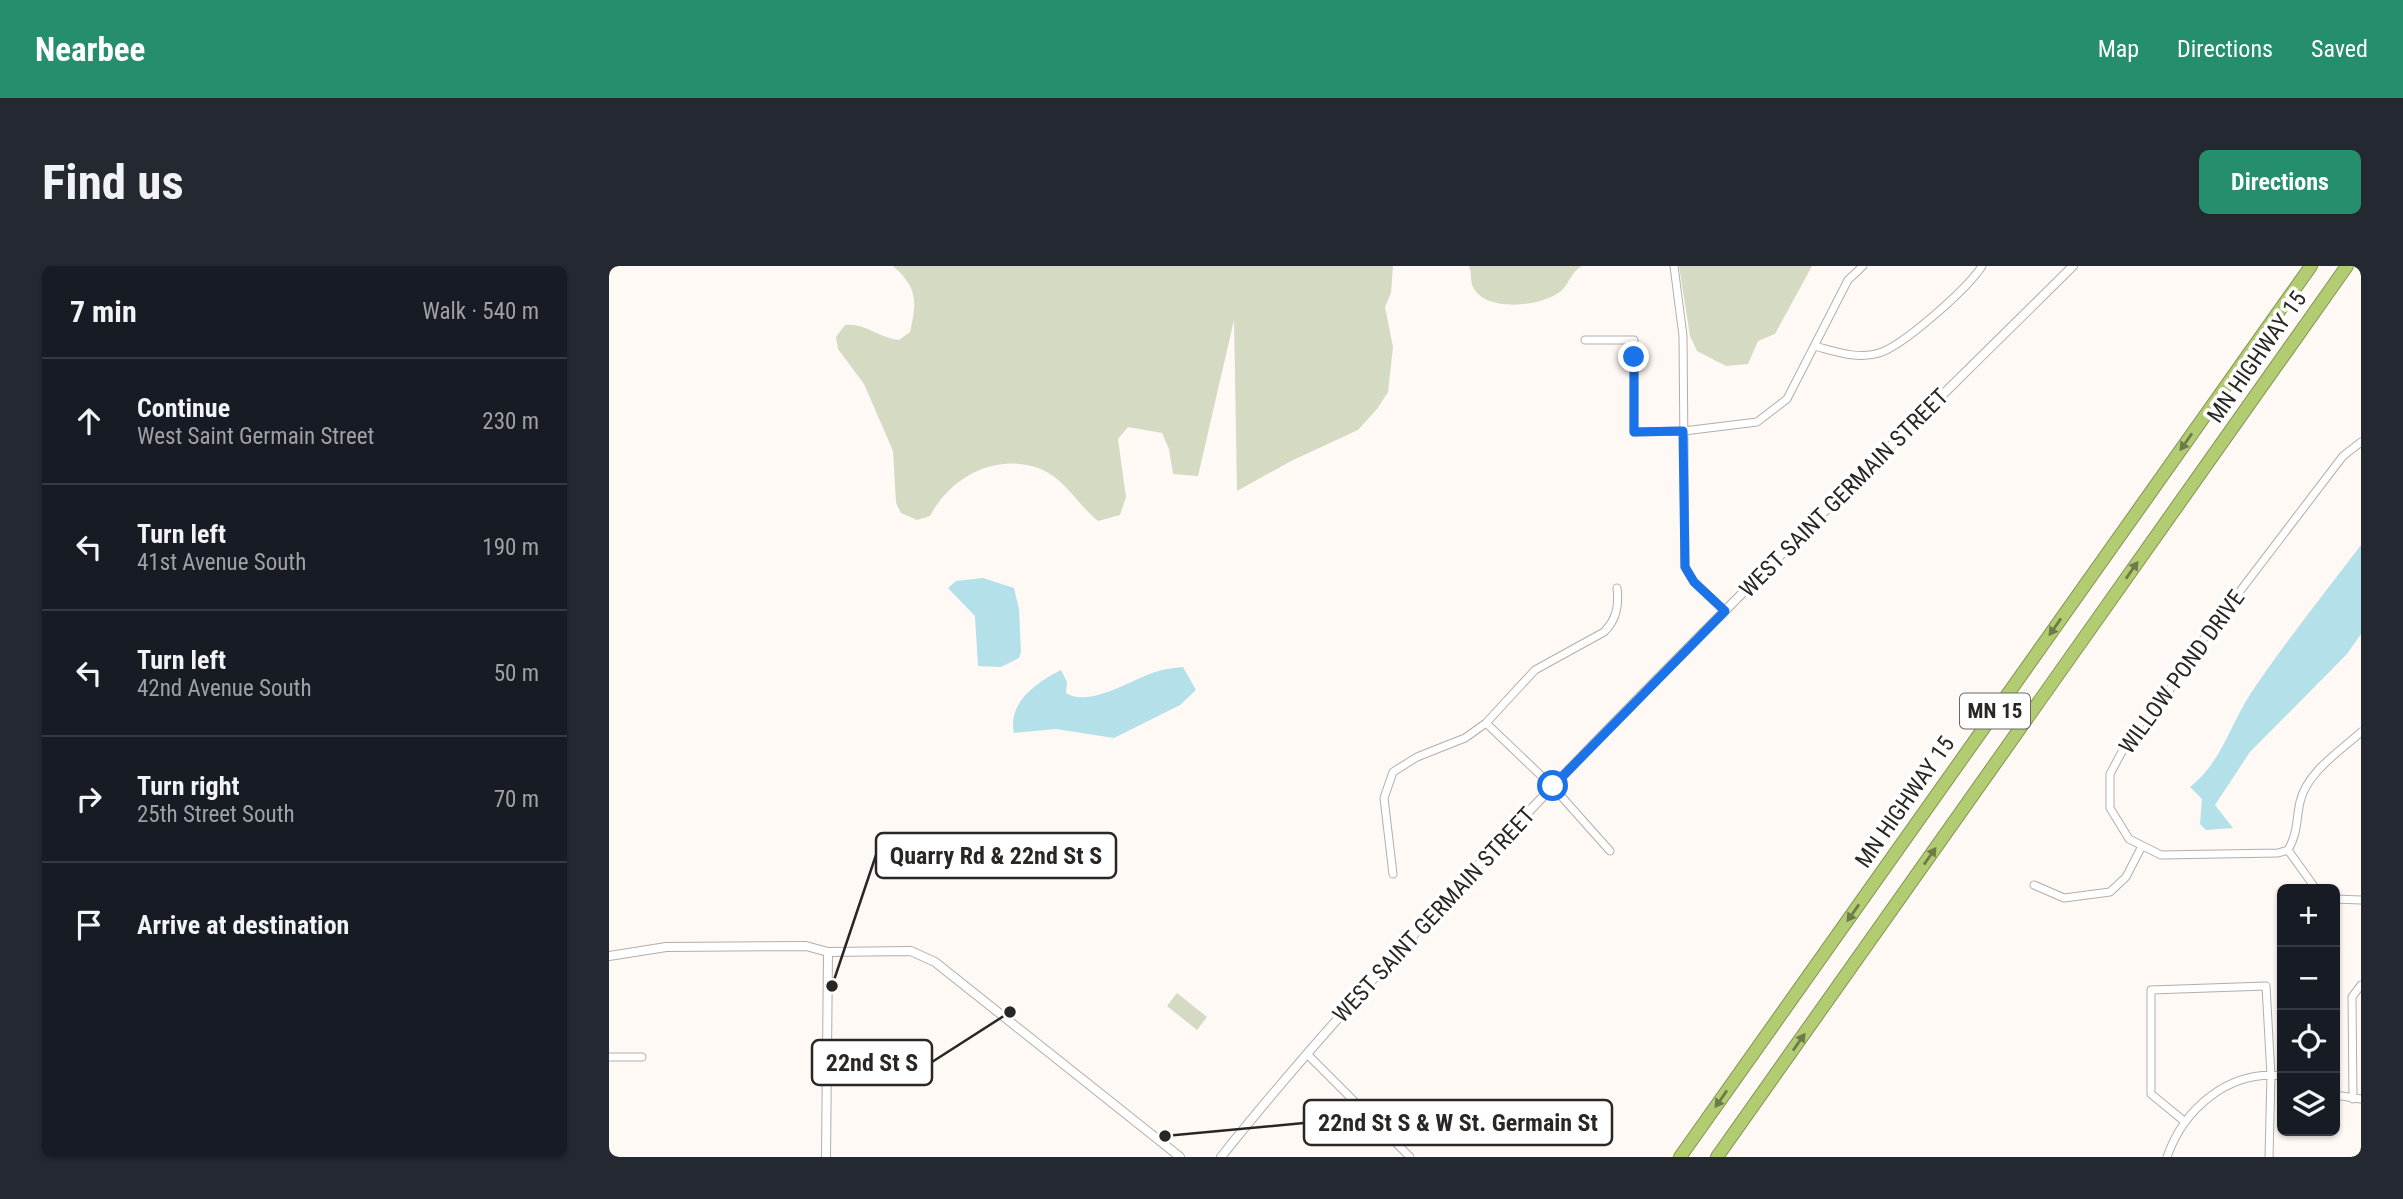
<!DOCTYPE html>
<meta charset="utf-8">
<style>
body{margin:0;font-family:"Roboto Condensed",sans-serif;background:#242831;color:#f1f3f6}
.controls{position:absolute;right:21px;bottom:21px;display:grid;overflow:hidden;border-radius:10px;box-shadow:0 2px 5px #0004}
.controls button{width:63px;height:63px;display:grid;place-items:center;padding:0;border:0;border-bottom:2px solid #363941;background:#171b24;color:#f1f3f6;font:35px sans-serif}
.stop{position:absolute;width:21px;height:21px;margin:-16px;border:5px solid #1a73e8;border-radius:50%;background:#fff}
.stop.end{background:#1a73e8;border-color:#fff;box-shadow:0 2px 7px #0008}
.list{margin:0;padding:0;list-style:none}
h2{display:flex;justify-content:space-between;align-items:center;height:91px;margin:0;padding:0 28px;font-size:30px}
h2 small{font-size:23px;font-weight:400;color:#9ea1a6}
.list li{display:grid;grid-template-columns:46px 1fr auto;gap:21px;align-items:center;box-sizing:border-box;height:126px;padding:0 28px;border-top:2px solid #363941}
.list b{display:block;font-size:26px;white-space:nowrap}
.list p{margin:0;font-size:23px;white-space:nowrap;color:#9ea1a6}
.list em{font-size:23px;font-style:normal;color:#9ea1a6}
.icon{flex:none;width:38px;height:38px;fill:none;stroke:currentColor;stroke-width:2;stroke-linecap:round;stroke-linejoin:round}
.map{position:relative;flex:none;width:1752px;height:891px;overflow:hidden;border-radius:10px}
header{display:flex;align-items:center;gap:42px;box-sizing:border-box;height:98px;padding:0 35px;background:#258f6d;color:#fff}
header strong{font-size:33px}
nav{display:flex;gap:38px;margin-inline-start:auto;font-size:24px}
.intro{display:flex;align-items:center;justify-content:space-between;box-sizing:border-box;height:168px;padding:0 42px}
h1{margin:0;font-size:49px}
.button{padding:18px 32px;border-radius:10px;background:#258f6d;color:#fff;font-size:24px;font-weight:700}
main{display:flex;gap:42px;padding:0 42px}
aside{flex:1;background:#171b24;border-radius:10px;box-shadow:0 2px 5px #0004}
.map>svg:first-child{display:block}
.green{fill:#d5dac2}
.water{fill:#b3e0e9}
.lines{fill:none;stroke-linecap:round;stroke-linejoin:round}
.minor-casing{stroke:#b6ada7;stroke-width:9}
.tertiary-casing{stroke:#b6ada7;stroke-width:10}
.motorway-casing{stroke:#829356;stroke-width:14}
.minor{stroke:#fff;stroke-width:7}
.tertiary{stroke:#fff;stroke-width:8}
.motorway{stroke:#b2cd71;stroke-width:12}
.oneway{fill:#6e7a4a}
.route{stroke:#1a73e8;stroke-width:9}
.labels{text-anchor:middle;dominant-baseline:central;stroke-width:7;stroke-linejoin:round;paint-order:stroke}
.shield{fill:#fff;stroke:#6a6766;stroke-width:2}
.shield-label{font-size:21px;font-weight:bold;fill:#2a2624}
.street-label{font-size:23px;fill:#2a2624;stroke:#fff}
.leader{fill:none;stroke:#2a2624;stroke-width:2.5}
.callout-dot{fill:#2a2624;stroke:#fff;stroke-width:2.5}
.callout{fill:#fff;stroke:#2a2624;stroke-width:2.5}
.callout-label{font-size:24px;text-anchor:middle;font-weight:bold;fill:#2a2624}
</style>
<header>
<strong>Nearbee</strong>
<nav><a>Map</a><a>Directions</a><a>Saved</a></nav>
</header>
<div class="intro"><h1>Find us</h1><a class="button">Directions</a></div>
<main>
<aside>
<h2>7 min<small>Walk · 540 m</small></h2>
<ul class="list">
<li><svg class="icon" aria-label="ahead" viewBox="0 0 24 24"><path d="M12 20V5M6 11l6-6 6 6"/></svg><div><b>Continue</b><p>West Saint Germain Street</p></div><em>230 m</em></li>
<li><svg class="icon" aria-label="left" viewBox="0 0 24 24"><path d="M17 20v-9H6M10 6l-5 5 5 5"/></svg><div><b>Turn left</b><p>41st Avenue South</p></div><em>190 m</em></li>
<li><svg class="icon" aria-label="left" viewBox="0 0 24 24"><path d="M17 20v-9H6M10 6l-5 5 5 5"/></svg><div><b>Turn left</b><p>42nd Avenue South</p></div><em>50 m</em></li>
<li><svg class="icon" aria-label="right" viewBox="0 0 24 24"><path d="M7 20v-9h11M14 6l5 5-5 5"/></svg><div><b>Turn right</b><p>25th Street South</p></div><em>70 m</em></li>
<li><svg class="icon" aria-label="arrive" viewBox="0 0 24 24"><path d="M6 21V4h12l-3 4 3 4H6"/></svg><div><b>Arrive at destination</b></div></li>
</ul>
</aside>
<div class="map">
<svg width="1752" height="891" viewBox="0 0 1752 891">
<rect width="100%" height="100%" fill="#fef9f5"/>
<path class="green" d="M284 0H784L782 27 776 41 784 81 779 126 768 143 749 164 682 195 628 225 625 54 589 210 564 208 560 183 553 167 519 161 509 173 517 231 511 249 489 255C469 239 455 211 429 202 385 187 341 212 321 250L308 254 292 247 287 237 284 185 255 118 229 83 227 71 236 59C257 57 269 72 290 74L301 66C308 36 309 22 284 0Z
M860 0H973C962 6 961 16 953 24 935 41 876 47 864 21 861 15 863 6 860 0Z
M1070 0H1203L1166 68 1149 75 1139 98 1117 100 1088 85 1081 70Z
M568 727 598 751 588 764 558 740Z"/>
<path class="water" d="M1752 279V368L1738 388 1641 486 1606 539 1624 562 1597 564 1591 558 1593 533 1581 521C1612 497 1621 459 1642 427 1676 376 1715 328 1752 279Z
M374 312 405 322 410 343 412 386 410 392 392 401 369 400 366 350 339 322 347 315Z
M574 401 587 424 571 439 505 472 447 463 405 467C398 437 428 416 452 404L458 416 457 427C480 442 524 413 546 406 555 403 565 402 574 401Z"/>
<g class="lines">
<g class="minor-casing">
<path id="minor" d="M1065 0 1074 70 1076 301 1085 316 1116 345
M976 74H1025V166L1075 165 1148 156 1178 133 1239 14 1254 0
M1205 80C1225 85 1249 94 1270 87 1294 80 1359 22 1373 0
M1752 176 1734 190 1577 396 1539 461 1516 480 1501 508V542L1520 573 1552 589 1669 587 1679 584C1689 567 1687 554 1691 536 1698 506 1730 486 1752 466
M877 457 944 521 1001 585
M1679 584 1707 623
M784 608 775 532 784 506 808 491 856 472 877 457 926 404 995 366C1008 353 1010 339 1008 322
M1425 619 1455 632 1501 626 1517 611 1533 580
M1726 633 1752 634
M698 788 801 891
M0 791H33
M1726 829 1752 833
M1744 833 1743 731 1752 719
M1575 855 1542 828V724L1657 720 1662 809 1660 891
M1558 891C1575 842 1620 804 1673 810"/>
</g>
<g class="tertiary-casing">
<path id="tertiary" d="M0 690 57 681 197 680 219 686 302 685 326 696 571 891
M217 891 219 686
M612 891C698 783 793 681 887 580 1074 382 1270 192 1464 0"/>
</g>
<g class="motorway-casing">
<path id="motorway" d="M1071 891 1702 0
M1108 891 1738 0"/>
</g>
<use href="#minor" class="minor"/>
<use href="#tertiary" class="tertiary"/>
<use href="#motorway" class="motorway"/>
</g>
<defs><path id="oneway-solid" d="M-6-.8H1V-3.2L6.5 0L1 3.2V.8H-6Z" transform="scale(1.75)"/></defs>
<g class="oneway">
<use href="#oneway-solid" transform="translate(1577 176) rotate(125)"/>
<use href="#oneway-solid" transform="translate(1523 304) rotate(-55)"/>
<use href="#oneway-solid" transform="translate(1446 361) rotate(125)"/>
<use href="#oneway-solid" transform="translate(1321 590) rotate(-55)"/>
<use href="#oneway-solid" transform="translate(1244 647) rotate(125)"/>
<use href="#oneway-solid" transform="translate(1190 776) rotate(-55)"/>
<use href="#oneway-solid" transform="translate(1112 833) rotate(125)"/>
</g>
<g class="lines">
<path class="route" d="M944 520 1116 345 1085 316 1076 301 1074 165 1025 166V91"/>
</g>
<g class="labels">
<rect class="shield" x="1351" y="427.5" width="70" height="35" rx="5"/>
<g class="shield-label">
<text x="1386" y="445">MN 15</text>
</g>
<g class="street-label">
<text transform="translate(1648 91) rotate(-55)">MN HIGHWAY 15</text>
<text transform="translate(1235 227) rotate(-45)">WEST SAINT GERMAIN STREET</text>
<text transform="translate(1573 406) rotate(-54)">WILLOW POND DRIVE</text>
<text transform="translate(1296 536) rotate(-55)">MN HIGHWAY 15</text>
<text transform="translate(825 649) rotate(-47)">WEST SAINT GERMAIN STREET</text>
</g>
</g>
<path class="leader" d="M223 720L267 589M401 746L323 796M556 870L695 857"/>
<g class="callout-dot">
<circle cx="223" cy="720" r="7"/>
<circle cx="401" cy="746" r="7"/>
<circle cx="556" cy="870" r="7"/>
</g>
<g class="callout">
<rect x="267" y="567" width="240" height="45" rx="7"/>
<rect x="203" y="774" width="120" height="45" rx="7"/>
<rect x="695" y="834" width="308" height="45" rx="7"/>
</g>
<g class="callout-label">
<text x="387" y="598">Quarry Rd &amp; 22nd St S</text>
<text x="263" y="805">22nd St S</text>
<text x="849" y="865">22nd St S &amp; W St. Germain St</text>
</g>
</svg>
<div class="controls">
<button>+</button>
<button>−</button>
<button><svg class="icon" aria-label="locate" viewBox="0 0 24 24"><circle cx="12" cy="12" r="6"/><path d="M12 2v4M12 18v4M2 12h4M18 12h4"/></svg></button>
<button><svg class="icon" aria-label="layers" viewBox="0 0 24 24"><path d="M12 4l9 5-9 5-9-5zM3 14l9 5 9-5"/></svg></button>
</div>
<div class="stop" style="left:944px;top:520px"></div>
<div class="stop end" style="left:1025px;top:91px"></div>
</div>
</main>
